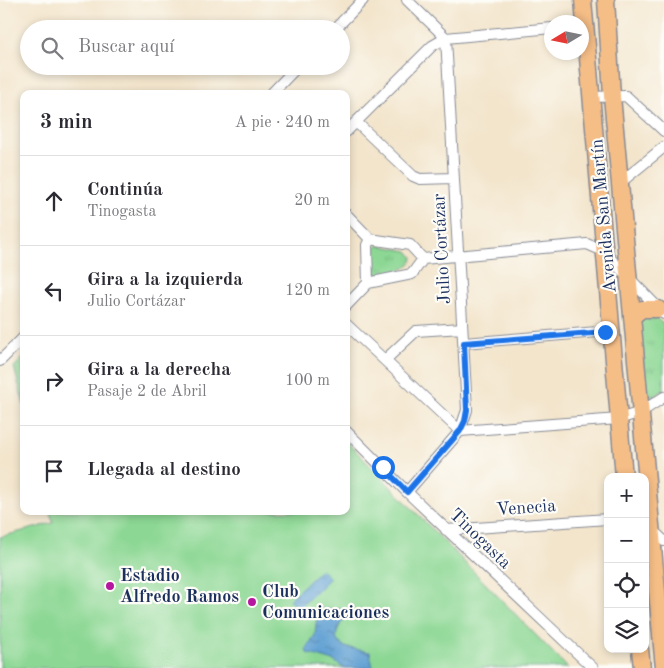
<!DOCTYPE html>
<html lang="es">
<meta charset="utf-8">
<style>
body{margin:0;font-family:"Old Standard TT",serif;background:#f2f2f3;color:#2b2b33}
.controls{position:absolute;right:15px;bottom:15px;display:grid;overflow:hidden;border-radius:10px;box-shadow:0 2px 8px #0003}
.controls button{width:45px;height:45px;display:grid;place-items:center;padding:0;border:0;border-bottom:1px solid #e1e1e2;background:#fff;color:#2b2b33;font:25px sans-serif}
.compass{position:absolute;left:544px;top:15px;width:45px;height:45px;border-radius:50%;background:#fff;box-shadow:0 2px 8px #0003;rotate:260deg}
.stop{position:absolute;width:15px;height:15px;margin:-11px;border:4px solid #1a73e8;border-radius:50%;background:#fff}
.stop.end{background:#1a73e8;border-color:#fff;box-shadow:0 1px 5px #0008}
.list{margin:0;padding:0;list-style:none}
h2{display:flex;justify-content:space-between;align-items:center;height:65px;margin:0;padding:0 20px;font-size:21px}
h2 small{font-size:16px;font-weight:400;color:#7c7c81}
.list li{display:grid;grid-template-columns:32px 1fr auto;gap:15px;align-items:center;box-sizing:border-box;height:90px;padding:0 20px;border-top:1px solid #e1e1e2}
.list b{display:block;font-size:19px;white-space:nowrap}
.list p{margin:0;font-size:16px;white-space:nowrap;color:#7c7c81}
.list em{font-size:16px;font-style:normal;color:#7c7c81}
.icon{flex:none;width:28px;height:28px;fill:none;stroke:currentColor;stroke-width:2;stroke-linecap:round;stroke-linejoin:round}
.map{position:relative;flex:none;width:664px;height:668px;overflow:hidden}
.search{position:absolute;background:#fff;box-shadow:0 2px 8px #0003;left:20px;top:20px;width:330px;height:55px;display:flex;align-items:center;gap:12px;box-sizing:border-box;padding:0 18px;border-radius:28px;color:#7c7c81;font-size:19px}
.panel{position:absolute;background:#fff;box-shadow:0 2px 8px #0003;left:20px;top:90px;width:330px;height:425px;border-radius:10px}
.map>svg:first-child{display:block}
.park{fill:url(#park-tufts);stroke:#538378}
.garden{fill:#8bd793;stroke:#538378}
.water{fill:url(#water-ripples);stroke:#3e6898}
.lines{fill:none;stroke-linecap:round;stroke-linejoin:round}
.street-casing{stroke:#878a95;stroke-width:12}
.primary-casing{stroke:#878a95;stroke-width:19}
.street{stroke:#fff;stroke-width:10}
.primary{stroke:#f6be87;stroke-width:16}
.route{stroke:#1a73e8;stroke-width:6}
.poi-dot{fill:#b5179e;stroke:#fdfcf7;stroke-width:2}
.labels{text-anchor:middle;dominant-baseline:central;stroke-width:4.5;stroke-linejoin:round;paint-order:stroke}
.street-label{font-size:18px;fill:#1b2f5e;stroke:#fdfcf7}
.poi-label{font-size:18px;font-weight:bold;fill:#1b2f5e;stroke:#fdfcf7;text-anchor:start}
</style>
<div class="map">
<svg width="664" height="668" viewBox="0 0 664 668">
<defs>
<pattern id="park-tufts" width="24" height="20" patternUnits="userSpaceOnUse" patternTransform="scale(1.25)"><rect width="24" height="20" fill="#8bd793"/><path d="M3 7l-1-3M5 7V3M7 7l1-3M15 17l-1-3M17 17v-4M19 17l1-3" fill="none" stroke="#77b981"/></pattern>
<pattern id="water-ripples" width="26" height="14" patternUnits="userSpaceOnUse" patternTransform="scale(1.25)"><rect width="26" height="14" fill="#60a0d3"/><path d="M2 4q2-2 4 0t4 0M15 11q2-2 4 0t4 0" fill="none" stroke="#4e83ae"/></pattern>
</defs>
<rect width="100%" height="100%" fill="#fdfcf7"/>
<filter id="ink" filterUnits="userSpaceOnUse"><feTurbulence type="fractalNoise" baseFrequency=".02" numOctaves="2"/><feDisplacementMap in="SourceGraphic" scale="10" xChannelSelector="R" yChannelSelector="G"/><feConvolveMatrix kernelMatrix="1 2 1 2 8 2 1 2 1" color-interpolation-filters="sRGB"/></filter>
<filter id="wash" filterUnits="userSpaceOnUse"><feTurbulence type="fractalNoise" baseFrequency=".0096" numOctaves="4" result="noise"/><feDisplacementMap in="SourceGraphic" scale="20" xChannelSelector="R" yChannelSelector="G"/><feGaussianBlur stdDeviation="1.12" result="paint"/><feColorMatrix in="noise" values="0 0 0 0 0 0 0 0 0 0 0 0 0 0 0 0 0 1.4 0 .05"/><feComposite in="paint" operator="in"/></filter>
<g filter="url(#wash)">
<rect width="100%" height="100%" fill="#f3e5cc"/>
<path class="park" d="M378 245 408 251 413 257C412 270 387 275 375 274L374 249Z
M640 314 654 316 664 325V390L652 398 645 394 637 319Z"/>
<path class="garden" d="M24 357V405L14 367Z
M346 441 568 668H0V537L53 523 50 511H346Z"/>
<path class="water" d="M321 569 330 578 298 609 289 600Z
M323 609H340L356 614 349 618 347 616C340 624 335 631 337 641L345 647 370 652 373 668H344L334 661 307 653 306 650 315 635 317 615Z"/>
</g>
<g filter="url(#ink)">
<g class="lines">
<g class="street-casing">
<path id="street" d="M407 0 446 38 467 410 460 431 407 492
M335 29 363 0
M271 94 298 66
M591 97 626 96 664 131
M356 122 413 176 420 179 454 178
M346 132 432 46 446 38 552 28
M621 182 664 147
M346 214 370 239
M370 239 410 245 423 259
M423 259 587 244 603 251 664 314
M368 283 367 245 370 239
M346 306 368 283 412 274 423 259
M346 324 460 431 619 419 641 412 664 397
M464 343 610 331
M385 360 416 331 462 328
M0 361 24 337
M346 431 407 492 593 668
M650 528 664 541
M446 530 608 519"/>
</g>
<g class="primary-casing">
<path id="primary" d="M583 0 624 477
M606 0 612 96 664 668
M633 316 642 309H658
M640 649 642 668"/>
</g>
<use href="#street" class="street"/>
<use href="#primary" class="primary"/>
</g>
</g>
<g class="lines" filter="url(#ink)">
<path class="route" d="M383 467 407 492 460 431 465 421 467 410 464 343 605 332"/>
</g>
<g class="poi-dot">
<circle cx="110" cy="586" r="5"/>
<circle cx="252" cy="602" r="5"/>
</g>
<g class="labels">
<g class="street-label">
<text transform="translate(604 216) rotate(-95)">Avenida San Martín</text>
<text transform="translate(442 249) rotate(-93)">Julio Cortázar</text>
<text transform="translate(526 508) rotate(-4)">Venecia</text>
<text transform="translate(480 539) rotate(44)">Tinogasta</text>
</g>
<g class="poi-label">
<text x="120" y="576">Estadio<tspan x="120" dy="21">Alfredo Ramos</tspan></text>
<text x="262" y="592">Club<tspan x="262" dy="21">Comunicaciones</tspan></text>
</g>
</g>
</svg>
<div class="controls">
<button>+</button>
<button>−</button>
<button><svg class="icon" aria-label="locate" viewBox="0 0 24 24"><circle cx="12" cy="12" r="6"/><path d="M12 2v4M12 18v4M2 12h4M18 12h4"/></svg></button>
<button><svg class="icon" aria-label="layers" viewBox="0 0 24 24"><path d="M12 4l9 5-9 5-9-5zM3 14l9 5 9-5"/></svg></button>
</div>
<svg class="compass" viewBox="-18 -18 36 36"><path d="M0-13l5 13h-10z" fill="#e53935"/><path d="M0 13l5-13h-10z" fill="#7c7c81"/></svg>
<div class="stop" style="left:383px;top:467px"></div>
<div class="stop end" style="left:605px;top:332px"></div>
<div class="search"><svg class="icon" aria-label="search" viewBox="0 0 24 24"><circle cx="10" cy="10" r="6"/><path d="M15 15l6 6"/></svg>Buscar aquí</div>
<section class="panel">
<h2>3 min<small>A pie · 240 m</small></h2>
<ul class="list">
<li><svg class="icon" aria-label="ahead" viewBox="0 0 24 24"><path d="M12 20V5M6 11l6-6 6 6"/></svg><div><b>Continúa</b><p>Tinogasta</p></div><em>20 m</em></li>
<li><svg class="icon" aria-label="left" viewBox="0 0 24 24"><path d="M17 20v-9H6M10 6l-5 5 5 5"/></svg><div><b>Gira a la izquierda</b><p>Julio Cortázar</p></div><em>120 m</em></li>
<li><svg class="icon" aria-label="right" viewBox="0 0 24 24"><path d="M7 20v-9h11M14 6l5 5-5 5"/></svg><div><b>Gira a la derecha</b><p>Pasaje 2 de Abril</p></div><em>100 m</em></li>
<li><svg class="icon" aria-label="arrive" viewBox="0 0 24 24"><path d="M6 21V4h12l-3 4 3 4H6"/></svg><div><b>Llegada al destino</b></div></li>
</ul>
</section>
</div>
